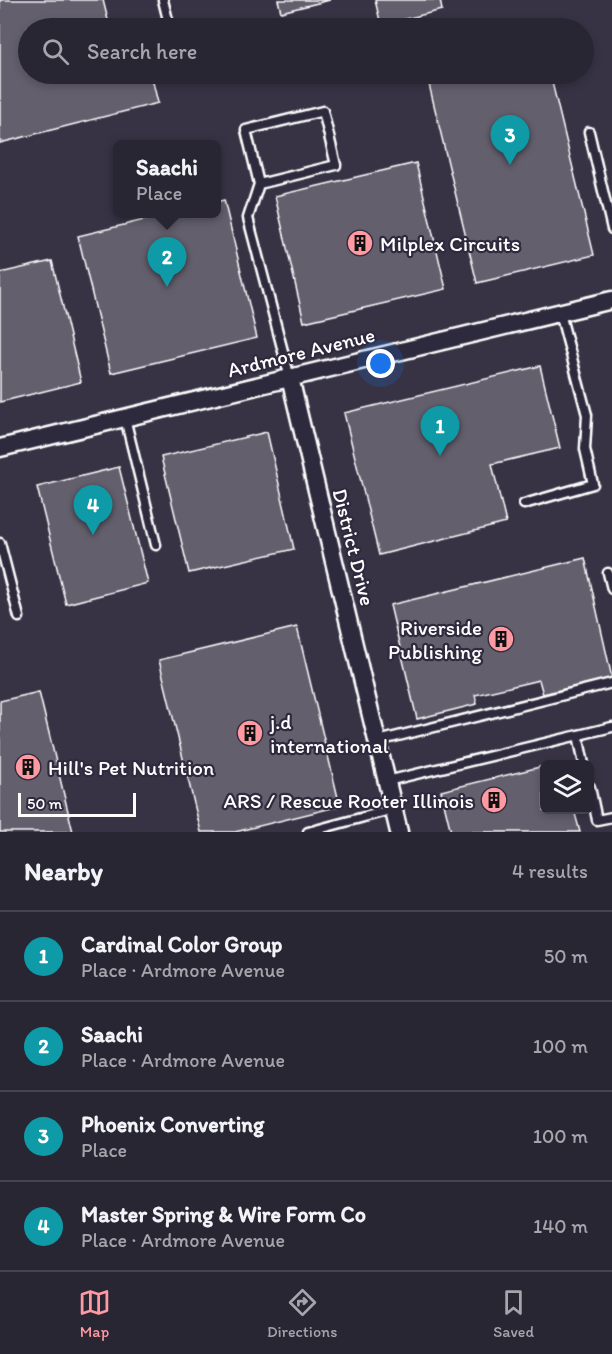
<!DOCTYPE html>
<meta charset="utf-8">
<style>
body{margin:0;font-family:Itim,sans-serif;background:#353240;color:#f1f3f6}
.controls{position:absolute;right:18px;bottom:18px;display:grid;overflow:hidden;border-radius:9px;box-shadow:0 3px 9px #0003}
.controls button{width:54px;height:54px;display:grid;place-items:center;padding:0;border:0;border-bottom:2px solid #45434f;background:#292634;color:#f1f3f6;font:30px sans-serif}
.scale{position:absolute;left:18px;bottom:15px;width:118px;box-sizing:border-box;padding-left:6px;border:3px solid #fff;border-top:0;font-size:16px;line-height:21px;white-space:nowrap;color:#fff;-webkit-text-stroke:4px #2f2a3d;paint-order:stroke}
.you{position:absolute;left:381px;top:364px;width:21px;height:21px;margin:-15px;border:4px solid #fff;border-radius:50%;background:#1a73e8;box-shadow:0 0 0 9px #1a73e833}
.badge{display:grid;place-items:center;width:39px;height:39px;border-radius:50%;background:#ff9aa2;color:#fff;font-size:20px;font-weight:700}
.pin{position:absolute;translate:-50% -50px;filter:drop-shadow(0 2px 3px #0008)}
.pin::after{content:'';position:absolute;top:32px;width:21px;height:18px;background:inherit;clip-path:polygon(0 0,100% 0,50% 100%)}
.popup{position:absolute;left:113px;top:140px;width:108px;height:78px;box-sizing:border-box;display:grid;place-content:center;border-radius:9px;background:#292634;filter:drop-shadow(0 2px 4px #0005);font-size:20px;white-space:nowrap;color:#a5a5ac}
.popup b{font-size:22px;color:#f1f3f6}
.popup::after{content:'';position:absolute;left:50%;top:100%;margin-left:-12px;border:12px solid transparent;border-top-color:#292634}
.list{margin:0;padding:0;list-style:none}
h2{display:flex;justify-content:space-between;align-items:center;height:78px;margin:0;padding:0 24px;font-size:26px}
h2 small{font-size:20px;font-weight:400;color:#a5a5ac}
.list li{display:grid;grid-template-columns:39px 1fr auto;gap:18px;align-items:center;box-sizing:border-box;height:90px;padding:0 24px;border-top:2px solid #45434f}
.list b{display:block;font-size:22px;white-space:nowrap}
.list p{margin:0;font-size:20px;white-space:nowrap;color:#a5a5ac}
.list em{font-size:20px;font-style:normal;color:#a5a5ac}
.icon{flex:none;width:33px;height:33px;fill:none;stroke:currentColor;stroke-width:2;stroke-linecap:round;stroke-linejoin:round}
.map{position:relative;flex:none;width:612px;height:832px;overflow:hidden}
.search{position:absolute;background:#292634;box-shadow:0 3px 9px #0003;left:18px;right:18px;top:18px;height:66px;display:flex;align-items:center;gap:15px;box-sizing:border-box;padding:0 21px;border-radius:33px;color:#a5a5ac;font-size:22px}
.sheet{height:438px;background:#292634}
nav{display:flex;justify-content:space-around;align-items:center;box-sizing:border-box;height:84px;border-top:2px solid #45434f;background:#292634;font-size:16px;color:#a5a5ac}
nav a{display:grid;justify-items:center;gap:3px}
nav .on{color:#ff9aa2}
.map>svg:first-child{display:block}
.building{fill:#635f6d;stroke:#fff;stroke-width:1.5}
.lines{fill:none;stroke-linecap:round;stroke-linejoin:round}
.service-casing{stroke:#fff;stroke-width:13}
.minor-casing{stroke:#fff;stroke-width:21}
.service{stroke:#2f2a3d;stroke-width:8}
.minor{stroke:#2f2a3d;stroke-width:16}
.labels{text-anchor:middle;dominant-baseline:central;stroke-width:4.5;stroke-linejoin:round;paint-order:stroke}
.poi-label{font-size:21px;fill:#fff;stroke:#2f2a3d;text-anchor:start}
.street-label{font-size:21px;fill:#fff;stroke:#2f2a3d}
</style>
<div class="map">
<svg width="612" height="832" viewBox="0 0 612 832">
<rect width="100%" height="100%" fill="#373345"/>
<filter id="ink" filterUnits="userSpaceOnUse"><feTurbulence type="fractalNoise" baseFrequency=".0167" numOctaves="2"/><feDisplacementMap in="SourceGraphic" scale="12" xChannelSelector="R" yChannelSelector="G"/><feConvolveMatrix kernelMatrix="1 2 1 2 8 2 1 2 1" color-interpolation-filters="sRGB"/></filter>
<g filter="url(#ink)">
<path class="building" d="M0 0H103L110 28H28V74H151L158 103 0 143Z
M278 0H330L281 12Z
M375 0H440L442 10 381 25Z
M437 74H550L594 255 477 283 427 76Z
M416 163 446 289 304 322 275 196Z
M224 200 257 338 111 373 78 236 169 214H216V202Z
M52 261 81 382 0 402V273Z
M540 366 560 448 492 464 506 523 379 555 344 413Z
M267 432 294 549 189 573 161 457Z
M119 467 148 583 66 604 37 487Z
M585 558 612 678 543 694 539 680 475 695 477 704 417 719 390 605Z
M297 627 340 806 235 832H201L159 660Z
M39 692 73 832H0V701Z
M544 766V810H574L580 832H451L441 791Z"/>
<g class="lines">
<g class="service-casing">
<path id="service" d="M163 0 170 28
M589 132 612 229
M259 184 336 165 323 111 246 130 259 184 248 218 290 378
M125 418 156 545
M524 504 593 484 585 449 587 415 560 313
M0 543 19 617
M608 573 612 589
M578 735 584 764
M378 741 612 683
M387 781 612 727
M590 787 597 820 612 817
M308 832 394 809"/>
</g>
<g class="minor-casing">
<path id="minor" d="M290 378 399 832
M0 448 612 300"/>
</g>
<use href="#service" class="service"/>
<use href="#minor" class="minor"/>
</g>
</g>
<defs>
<g id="building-disc" transform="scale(1.35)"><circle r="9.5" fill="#ff9aa2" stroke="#2f2a3d"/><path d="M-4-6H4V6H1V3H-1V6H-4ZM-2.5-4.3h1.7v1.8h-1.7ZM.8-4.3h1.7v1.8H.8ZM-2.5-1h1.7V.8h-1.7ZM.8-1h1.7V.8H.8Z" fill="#111"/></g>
</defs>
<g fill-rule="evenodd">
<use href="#building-disc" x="360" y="243"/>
<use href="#building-disc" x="501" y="639"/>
<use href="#building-disc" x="250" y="733"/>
<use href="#building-disc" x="28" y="767"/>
<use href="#building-disc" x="494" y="800"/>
</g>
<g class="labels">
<g class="poi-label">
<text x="380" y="243">Milplex Circuits</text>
<text x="482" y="627" text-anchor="end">Riverside<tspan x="482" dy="24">Publishing</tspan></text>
<text x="270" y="721">j.d<tspan x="270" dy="24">international</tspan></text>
<text x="48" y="767">Hill's Pet Nutrition</text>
<text x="474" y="800" text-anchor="end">ARS / Rescue Rooter Illinois</text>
</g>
<g class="street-label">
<text transform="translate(301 352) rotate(-14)">Ardmore Avenue</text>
<text transform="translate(354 547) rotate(76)">District Drive</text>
</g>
</g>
</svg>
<div class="controls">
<button><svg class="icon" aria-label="layers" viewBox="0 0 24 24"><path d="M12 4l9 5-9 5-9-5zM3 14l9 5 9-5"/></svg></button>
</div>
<div class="scale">50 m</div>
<div class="you"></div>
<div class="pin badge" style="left:440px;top:456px;background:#0f9aa8">1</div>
<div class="pin badge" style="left:167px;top:287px;background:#0f9aa8">2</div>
<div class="popup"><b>Saachi</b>Place</div>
<div class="pin badge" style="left:510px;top:165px;background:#0f9aa8">3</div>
<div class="pin badge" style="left:93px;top:535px;background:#0f9aa8">4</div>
<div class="search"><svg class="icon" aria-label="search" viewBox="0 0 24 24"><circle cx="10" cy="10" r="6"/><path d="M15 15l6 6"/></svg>Search here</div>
</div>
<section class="sheet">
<h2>Nearby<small>4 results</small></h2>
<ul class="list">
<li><span class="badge" style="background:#0f9aa8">1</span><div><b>Cardinal Color Group</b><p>Place · Ardmore Avenue</p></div><em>50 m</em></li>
<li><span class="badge" style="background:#0f9aa8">2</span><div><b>Saachi</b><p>Place · Ardmore Avenue</p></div><em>100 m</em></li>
<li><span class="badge" style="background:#0f9aa8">3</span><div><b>Phoenix Converting</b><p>Place</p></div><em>100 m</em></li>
<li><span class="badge" style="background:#0f9aa8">4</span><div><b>Master Spring &amp; Wire Form Co</b><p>Place · Ardmore Avenue</p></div><em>140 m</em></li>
</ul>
</section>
<nav>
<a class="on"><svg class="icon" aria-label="map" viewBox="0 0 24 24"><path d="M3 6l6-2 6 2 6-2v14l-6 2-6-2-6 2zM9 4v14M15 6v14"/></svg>Map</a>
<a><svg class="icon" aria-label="directions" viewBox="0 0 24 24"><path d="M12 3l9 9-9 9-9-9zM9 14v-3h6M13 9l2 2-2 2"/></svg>Directions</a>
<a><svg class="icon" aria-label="saved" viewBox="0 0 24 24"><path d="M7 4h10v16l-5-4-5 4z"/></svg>Saved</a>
</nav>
